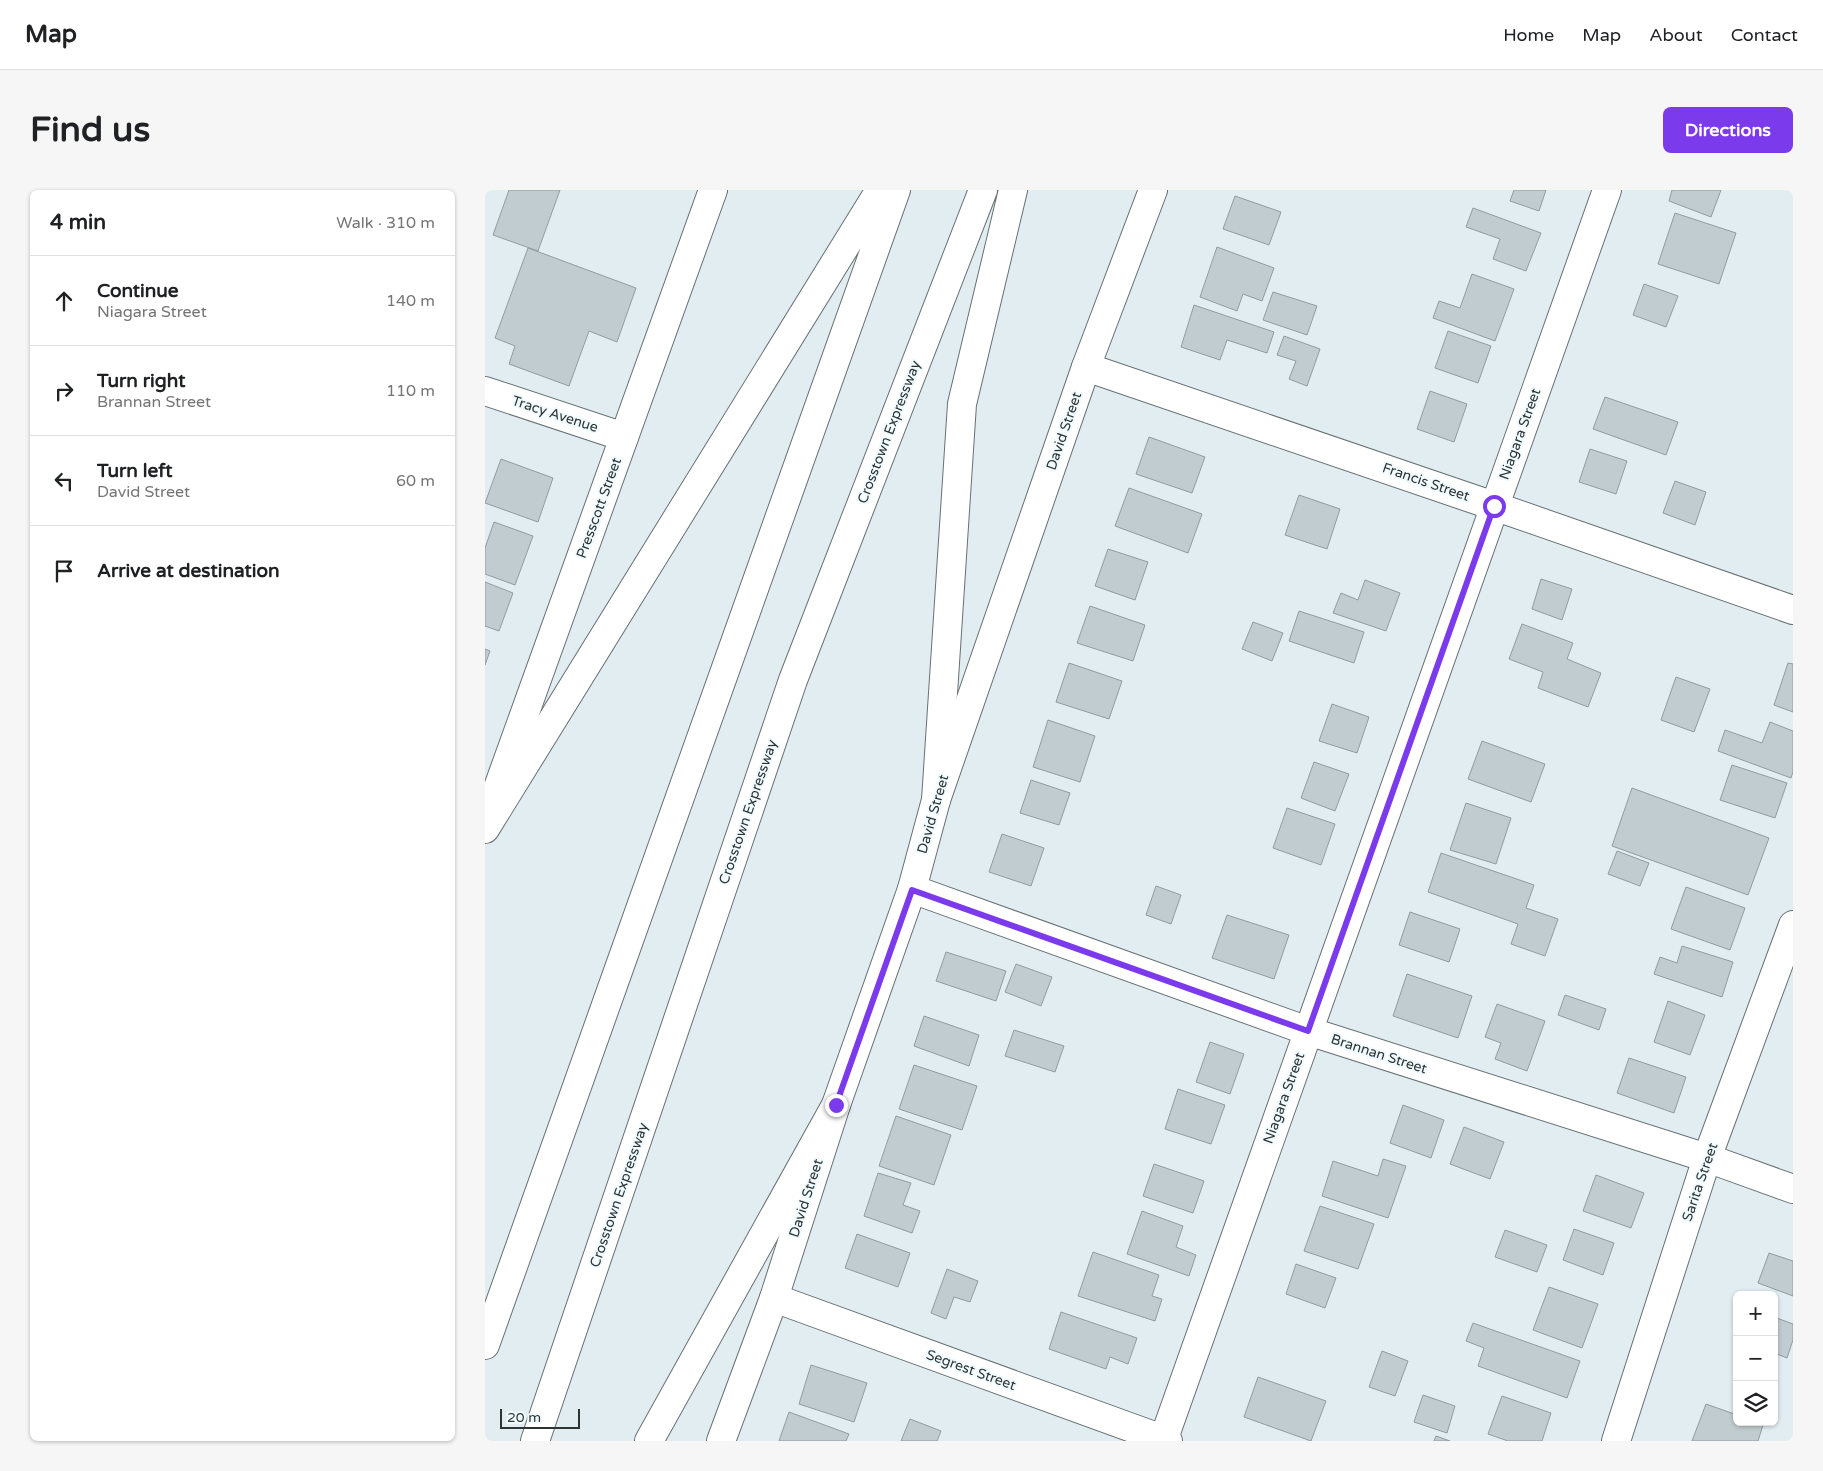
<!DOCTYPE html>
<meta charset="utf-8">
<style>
body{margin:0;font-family:"Varela Round",sans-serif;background:#f6f6f6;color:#202124}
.controls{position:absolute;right:15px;bottom:15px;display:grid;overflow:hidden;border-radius:8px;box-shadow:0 1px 4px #0004}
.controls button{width:45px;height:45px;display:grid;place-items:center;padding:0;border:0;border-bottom:1px solid #e0e0e0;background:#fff;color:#202124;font:25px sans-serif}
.scale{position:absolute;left:15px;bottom:12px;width:80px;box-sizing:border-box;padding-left:5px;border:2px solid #2f3334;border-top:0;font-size:14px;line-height:18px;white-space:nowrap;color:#2f3334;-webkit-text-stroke:4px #effbfe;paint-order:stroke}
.stop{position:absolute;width:15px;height:15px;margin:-11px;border:4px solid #7c3aed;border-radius:50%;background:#fff}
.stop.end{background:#7c3aed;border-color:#fff;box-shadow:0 1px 5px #0008}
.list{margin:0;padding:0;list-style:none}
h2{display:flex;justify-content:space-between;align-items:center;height:65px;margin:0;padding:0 20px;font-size:21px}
h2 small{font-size:16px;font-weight:400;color:#757577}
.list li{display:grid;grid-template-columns:32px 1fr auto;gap:15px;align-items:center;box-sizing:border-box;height:90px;padding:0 20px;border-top:1px solid #e0e0e0}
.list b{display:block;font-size:19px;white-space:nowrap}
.list p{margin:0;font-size:16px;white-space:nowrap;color:#757577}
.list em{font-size:16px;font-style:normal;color:#757577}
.icon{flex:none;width:28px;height:28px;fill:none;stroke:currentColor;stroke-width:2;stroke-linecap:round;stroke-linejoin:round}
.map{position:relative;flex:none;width:1308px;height:1251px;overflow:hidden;border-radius:8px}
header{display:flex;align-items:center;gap:30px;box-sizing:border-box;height:70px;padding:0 25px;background:#fff;border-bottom:1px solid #e0e0e0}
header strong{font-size:24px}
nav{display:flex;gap:28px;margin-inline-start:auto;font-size:18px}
.intro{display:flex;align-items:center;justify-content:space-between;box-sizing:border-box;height:120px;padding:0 30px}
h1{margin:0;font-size:35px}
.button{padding:12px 22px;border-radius:8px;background:#7c3aed;color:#fff;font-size:18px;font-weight:700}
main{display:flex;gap:30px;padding:0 30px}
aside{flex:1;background:#fff;border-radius:8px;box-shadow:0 1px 4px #0004}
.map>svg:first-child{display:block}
.building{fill:#c0cccf;stroke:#919c9f}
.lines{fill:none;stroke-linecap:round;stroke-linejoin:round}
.minor-casing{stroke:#677174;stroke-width:30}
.major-casing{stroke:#677174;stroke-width:30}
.highway-casing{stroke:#677174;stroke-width:30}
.minor{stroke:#fff;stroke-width:28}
.major{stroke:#fff;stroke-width:28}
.highway{stroke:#fff;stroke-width:28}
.route{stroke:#7c3aed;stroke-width:6}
.labels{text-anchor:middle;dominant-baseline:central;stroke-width:4;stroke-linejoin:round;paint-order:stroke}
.street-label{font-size:14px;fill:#2f3334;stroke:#effbfe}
</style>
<header>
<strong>Map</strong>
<nav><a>Home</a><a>Map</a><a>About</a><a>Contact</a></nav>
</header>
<div class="intro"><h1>Find us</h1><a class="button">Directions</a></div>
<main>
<aside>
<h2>4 min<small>Walk · 310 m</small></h2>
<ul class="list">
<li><svg class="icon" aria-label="ahead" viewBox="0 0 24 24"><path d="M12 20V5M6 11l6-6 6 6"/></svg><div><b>Continue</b><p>Niagara Street</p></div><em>140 m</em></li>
<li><svg class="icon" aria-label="right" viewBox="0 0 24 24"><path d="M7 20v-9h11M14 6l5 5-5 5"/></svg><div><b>Turn right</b><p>Brannan Street</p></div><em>110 m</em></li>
<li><svg class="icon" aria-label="left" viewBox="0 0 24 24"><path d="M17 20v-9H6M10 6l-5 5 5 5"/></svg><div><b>Turn left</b><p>David Street</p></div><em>60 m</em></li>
<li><svg class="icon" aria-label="arrive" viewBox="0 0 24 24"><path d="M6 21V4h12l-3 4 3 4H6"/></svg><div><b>Arrive at destination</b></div></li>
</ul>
</aside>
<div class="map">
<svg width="1308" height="1251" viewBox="0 0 1308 1251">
<rect width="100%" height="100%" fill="#e2edf1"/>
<path class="building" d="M24 0H75L53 61 8 45Z
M1029 0H1061L1054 21 1025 11Z
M1187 0H1236L1226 27 1184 11Z
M750 6 796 22 784 55 738 39Z
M988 18 1056 43 1041 81 1008 69 1015 49 981 37Z
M1190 23 1251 43 1234 94 1173 74Z
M732 57 789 78 777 111 758 104 752 121 715 107Z
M43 58 151 98 132 152 104 141 84 196 24 174 30 156 10 148Z
M987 84 1029 99 1010 151 948 128 954 111 975 118Z
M1159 94 1193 106 1181 137 1148 125Z
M788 102 832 116 822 145 778 130Z
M709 115 789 142 782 163 742 150 735 170 696 157Z
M963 141 1006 156 993 193 950 178Z
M799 146 835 159 822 196 804 189 811 171 792 165Z
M945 201 982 214 969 252 932 239Z
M1120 207 1193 232 1181 265 1108 239Z
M664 247 720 267 707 303 651 284Z
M1105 259 1142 271 1131 304 1094 292Z
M16 269 68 288 53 332 0 313Z
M1190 291 1221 302 1210 335 1178 323Z
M644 298 717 324 703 363 630 336Z
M814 305 855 319 842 359 800 345Z
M9 332 48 346 30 395 0 384V358Z
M623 359 663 372 650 410 610 396Z
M1056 389 1087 399 1077 430 1047 419Z
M880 390 915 403 901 441 848 423 856 403 873 410Z
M0 392 28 403 14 441 0 436Z
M605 416 660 435 648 471 592 453Z
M814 421 879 442 869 473 804 451Z
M768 432 798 443 787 471 757 459Z
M1037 434 1088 453 1082 469 1116 483 1103 517 1053 498 1058 482 1024 469Z
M0 459 5 461 0 475Z
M584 473 637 491 624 529 571 512Z
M1303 473 1308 474V522L1289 515Z
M1191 487 1225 499 1209 542 1176 530Z
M847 514 884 527 872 563 834 551Z
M563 530 610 546 595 592 548 577Z
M1285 532 1308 541V582L1306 588 1233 561 1240 540 1277 553Z
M997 551 1060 574 1046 612 983 589Z
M829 572 864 584 850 621 816 608Z
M1247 575 1302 593 1290 628 1235 610Z
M546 590 585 603 574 635 535 623Z
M1147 598 1284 648 1263 705 1127 656Z
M981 613 1026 628 1011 674 965 660Z
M802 618 850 634 836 675 788 658Z
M517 644 559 658 546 696 504 682Z
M1132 661 1164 673 1155 696 1123 684Z
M956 663 1049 695 1041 718 1073 729 1060 766 1026 754 1033 734 943 702Z
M671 696 696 705 686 734 661 725Z
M1201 697 1260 718 1245 760 1186 739Z
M925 722 975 739 964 772 914 755Z
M742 725 804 745 789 789 727 768Z
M1197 756 1248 772 1237 807 1169 784 1175 767 1192 773Z
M461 762 521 781 511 811 451 791Z
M531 774 567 787 556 816 520 802Z
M922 784 987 806 973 848 908 826Z
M1080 805 1121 819 1114 840 1073 825Z
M1183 811 1220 825 1205 865 1169 852Z
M1012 814 1060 831 1042 881 1010 869 1016 853 1000 847Z
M439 826 494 845 484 876 429 856Z
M529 840 579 856 570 882 520 866Z
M725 852 759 864 745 904 711 892Z
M1144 868 1201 887 1189 923 1132 903Z
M429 875 492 896 477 940 414 919Z
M693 899 740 915 726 954 680 939Z
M918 915 959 930 946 968 905 953Z
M411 926 466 945 449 995 394 976Z
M979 937 1019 952 1005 989 965 974Z
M898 969 921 976 903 1028 837 1006 848 971 893 986Z
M669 974 719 991 708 1023 658 1006Z
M393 983 426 993 418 1015 435 1021 427 1043 379 1026Z
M1111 985 1159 1003 1146 1038 1098 1021Z
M835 1016 889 1034 873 1079 819 1061Z
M657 1021 698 1036 691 1057 711 1065 704 1086 642 1064Z
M1089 1039 1129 1053 1118 1085 1078 1070Z
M1020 1040 1062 1055 1052 1082 1010 1067Z
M372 1044 425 1063 413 1097 360 1078Z
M608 1062 674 1085 667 1106 677 1109 670 1131 593 1106Z
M1284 1063 1308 1071V1106L1273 1093Z
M811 1074 851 1088 840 1118 801 1104Z
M462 1079 493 1091 485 1112 469 1107 461 1129 446 1123Z
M1064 1097 1113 1114 1097 1158 1048 1140Z
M576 1122 652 1148 643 1174 625 1167 621 1179 564 1159Z
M1289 1127 1308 1134V1150L1302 1168 1289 1163Z
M988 1133 1095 1171 1082 1208 993 1176 999 1158 981 1151Z
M897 1161 923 1171 910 1206 884 1197Z
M326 1175 382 1193 369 1232 314 1214Z
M773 1187 841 1211 826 1251 759 1227Z
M938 1205 970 1216 962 1243 929 1232Z
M1017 1206 1066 1223 1057 1251H1023L1003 1244Z
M1221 1214 1252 1225V1232H1271L1278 1235 1273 1251H1207Z
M304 1222 364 1244 361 1251H294Z
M425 1229 456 1241 452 1251H416Z
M951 1246 965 1251H949Z"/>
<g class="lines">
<g class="minor-casing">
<path id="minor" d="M601 177 1009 316 1308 420
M0 201 139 247
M427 699 823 841 1222 968 1308 999
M289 1108 683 1251
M678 1251 1122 0
M1131 1251 1222 968 1308 735"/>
</g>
<g class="major-casing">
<path id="major" d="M6 617 228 0
M236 1251 289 1108 351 915 427 699 451 610 601 177 668 0"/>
</g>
<g class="highway-casing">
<path id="highway" d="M451 610 477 214 528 0
M0 639 395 0
M0 1155 411 0
M50 1251 308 490 498 0
M164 1251 351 915"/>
</g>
<use href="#minor" class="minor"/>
<use href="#major" class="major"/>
<use href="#highway" class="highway"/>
</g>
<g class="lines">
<path class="route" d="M351 915 427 700 823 841 1009 316"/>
</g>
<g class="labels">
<g class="street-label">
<text transform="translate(70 224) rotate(18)">Tracy Avenue</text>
<text transform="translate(579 241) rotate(-71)">David Street</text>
<text transform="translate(404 242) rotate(-69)">Crosstown Expressway</text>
<text transform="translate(1035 244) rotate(-70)">Niagara Street</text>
<text transform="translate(941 292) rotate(19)">Francis Street</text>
<text transform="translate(114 318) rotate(-70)">Presscott Street</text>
<text transform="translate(263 622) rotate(-71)">Crosstown Expressway</text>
<text transform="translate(448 624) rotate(-74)">David Street</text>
<text transform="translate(894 864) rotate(18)">Brannan Street</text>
<text transform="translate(799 908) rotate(-70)">Niagara Street</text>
<text transform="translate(1215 992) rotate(-71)">Sarita Street</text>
<text transform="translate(134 1005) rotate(-71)">Crosstown Expressway</text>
<text transform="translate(321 1008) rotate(-72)">David Street</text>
<text transform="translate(486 1180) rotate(20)">Segrest Street</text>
</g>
</g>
</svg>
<div class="controls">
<button>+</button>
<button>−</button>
<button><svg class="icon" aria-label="layers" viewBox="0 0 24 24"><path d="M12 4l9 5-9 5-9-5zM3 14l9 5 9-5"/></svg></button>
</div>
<div class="scale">20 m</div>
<div class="stop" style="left:1009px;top:316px"></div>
<div class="stop end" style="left:351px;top:915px"></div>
</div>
</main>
